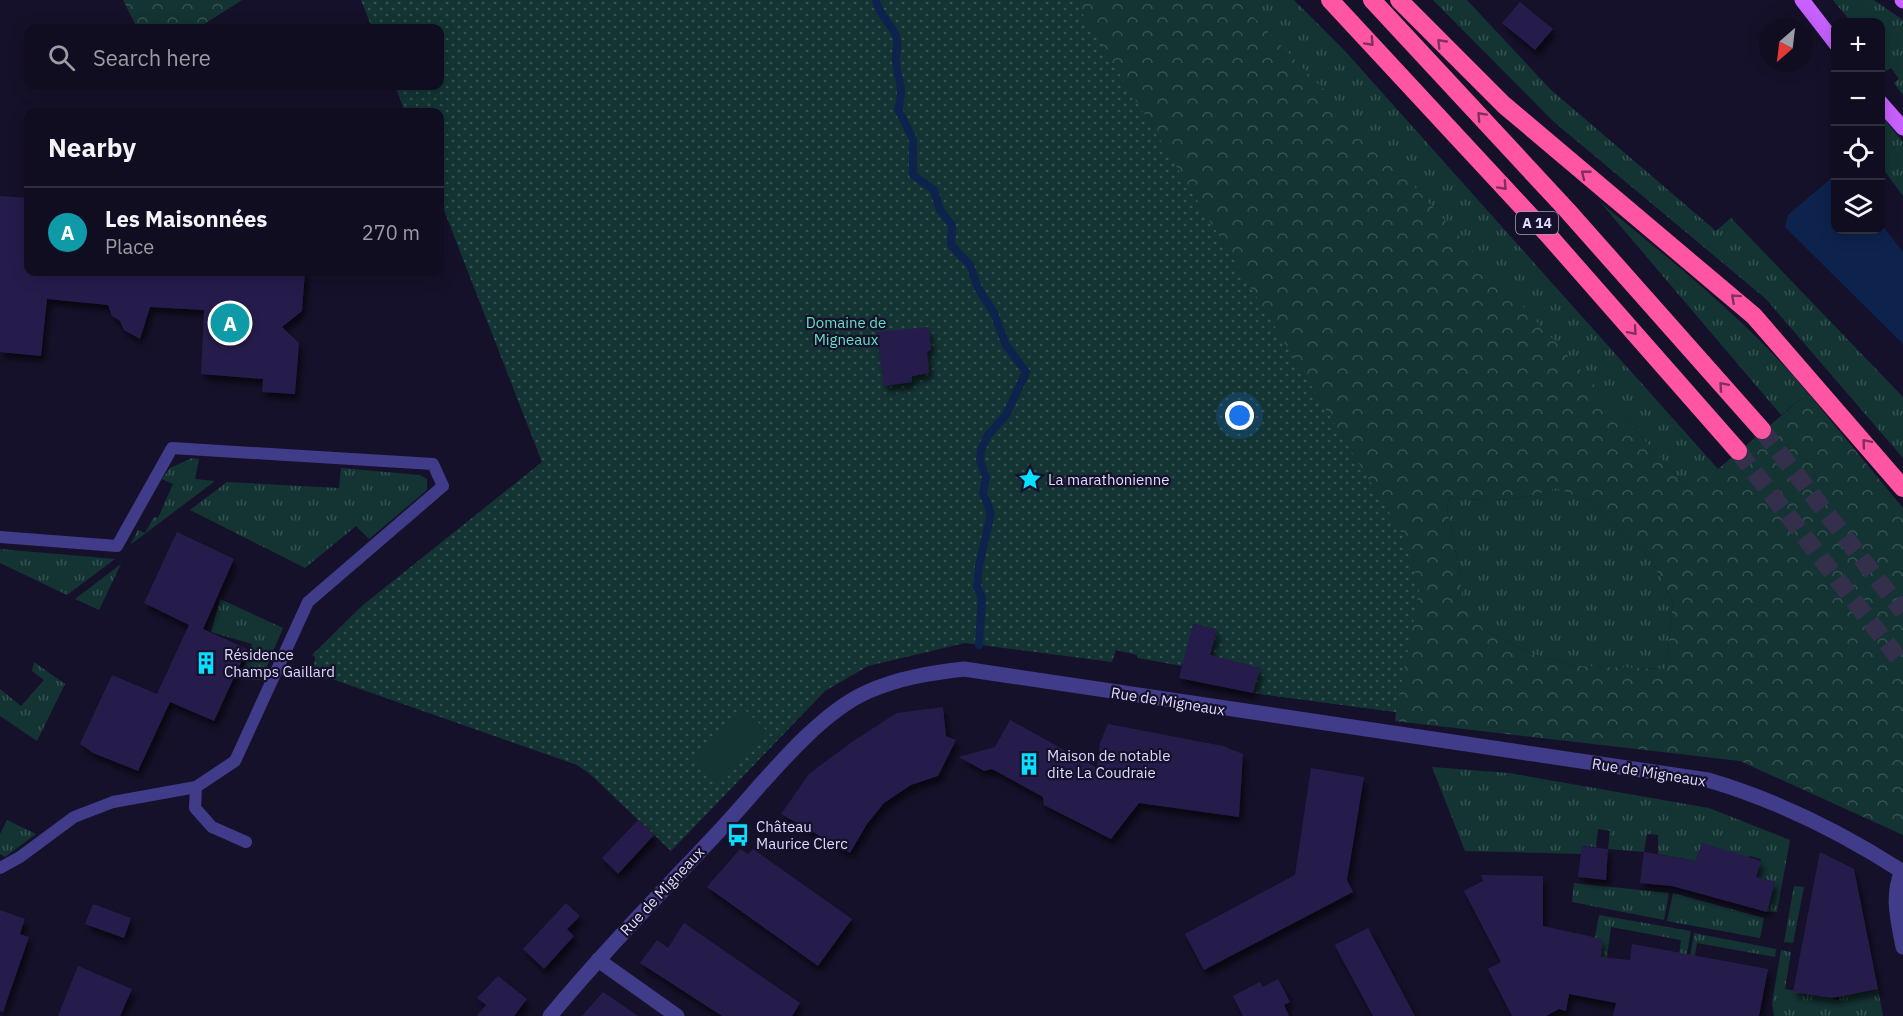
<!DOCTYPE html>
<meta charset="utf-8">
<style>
body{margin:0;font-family:"IBM Plex Sans",sans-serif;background:#1e1b2d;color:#f1f3f6}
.controls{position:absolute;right:18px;top:18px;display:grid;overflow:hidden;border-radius:12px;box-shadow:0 3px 15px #0003}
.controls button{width:54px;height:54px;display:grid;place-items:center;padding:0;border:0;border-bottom:2px solid #302d3e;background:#100d20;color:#f1f3f6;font:30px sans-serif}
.compass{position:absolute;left:1759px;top:18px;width:54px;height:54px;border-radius:50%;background:#100d20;box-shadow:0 3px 15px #0003;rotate:208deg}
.you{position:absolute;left:1240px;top:416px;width:21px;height:21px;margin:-15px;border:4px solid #fff;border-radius:50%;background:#1a73e8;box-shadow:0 0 0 9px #1a73e833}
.badge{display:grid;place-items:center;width:39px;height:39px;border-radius:50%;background:#06dfff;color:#fff;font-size:20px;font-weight:700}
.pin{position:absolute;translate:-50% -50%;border:3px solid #fff;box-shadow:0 2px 6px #0006}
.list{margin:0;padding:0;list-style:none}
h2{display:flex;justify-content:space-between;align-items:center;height:78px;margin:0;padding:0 24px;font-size:26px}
h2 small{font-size:20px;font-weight:400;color:#9c9ca5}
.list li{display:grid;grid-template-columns:39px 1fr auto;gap:18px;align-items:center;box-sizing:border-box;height:90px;padding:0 24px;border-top:2px solid #302d3e}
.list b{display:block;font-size:22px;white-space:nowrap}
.list p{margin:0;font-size:20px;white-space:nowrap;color:#9c9ca5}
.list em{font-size:20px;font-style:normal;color:#9c9ca5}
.icon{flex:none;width:33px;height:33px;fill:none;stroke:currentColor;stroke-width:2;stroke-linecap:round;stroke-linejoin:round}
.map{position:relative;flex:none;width:1903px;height:1016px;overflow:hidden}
.search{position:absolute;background:#100d20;box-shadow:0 3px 15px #0003;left:24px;top:24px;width:420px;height:66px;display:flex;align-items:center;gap:15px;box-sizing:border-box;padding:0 21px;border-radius:12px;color:#9c9ca5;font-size:22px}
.panel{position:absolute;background:#100d20;box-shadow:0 3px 15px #0003;left:24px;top:108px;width:420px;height:168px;border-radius:12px}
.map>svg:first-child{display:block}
.grass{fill:url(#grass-tufts)}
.forest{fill:url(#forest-crowns);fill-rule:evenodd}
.garden{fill:url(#garden-dots)}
.pitch{fill:#143434}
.water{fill:#0d234d}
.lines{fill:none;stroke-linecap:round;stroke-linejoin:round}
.stream{stroke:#0d234d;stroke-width:8}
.building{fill:#271d4b;filter:url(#shadow)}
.motorway-tunnel{stroke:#342f4a;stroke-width:18;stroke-dasharray:18 9;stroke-linecap:butt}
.service{stroke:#413c89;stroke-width:12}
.minor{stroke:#413c89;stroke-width:15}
.tertiary{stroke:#413c89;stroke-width:15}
.primary{stroke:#c861ff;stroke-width:15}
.motorway{stroke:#ff55a2;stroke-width:18}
.oneway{stroke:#7f3060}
.labels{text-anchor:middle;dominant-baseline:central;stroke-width:4.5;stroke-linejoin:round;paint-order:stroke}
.shield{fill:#16112a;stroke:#a39ebf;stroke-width:1.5}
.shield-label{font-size:14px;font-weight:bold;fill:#dfdaff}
.park-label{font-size:15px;fill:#64e1c5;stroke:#16112a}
.poi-label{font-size:15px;fill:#dfdaff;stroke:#16112a;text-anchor:start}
.street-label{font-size:15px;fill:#dfdaff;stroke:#16112a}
</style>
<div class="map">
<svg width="1903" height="1016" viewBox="0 0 1903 1016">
<defs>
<pattern id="grass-tufts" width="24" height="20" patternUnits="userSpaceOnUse" patternTransform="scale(1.5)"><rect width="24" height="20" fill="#143434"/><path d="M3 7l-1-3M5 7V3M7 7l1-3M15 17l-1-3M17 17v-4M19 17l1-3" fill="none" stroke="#365152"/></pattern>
<pattern id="forest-crowns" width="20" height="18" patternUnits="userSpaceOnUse" patternTransform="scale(1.5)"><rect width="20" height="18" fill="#143434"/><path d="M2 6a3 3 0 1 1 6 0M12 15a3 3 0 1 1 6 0" fill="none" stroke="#365152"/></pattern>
<pattern id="garden-dots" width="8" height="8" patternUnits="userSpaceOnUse" patternTransform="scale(1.5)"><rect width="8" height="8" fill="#143434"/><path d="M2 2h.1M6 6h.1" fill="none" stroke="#365152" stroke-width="1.8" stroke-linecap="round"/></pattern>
<filter id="shadow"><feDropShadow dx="3.5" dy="6" stdDeviation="3" flood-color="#0009"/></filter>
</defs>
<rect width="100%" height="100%" fill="#16112a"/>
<path class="grass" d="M1237 0H1294L1345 51 1718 469 1686 486 1369 138Z
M1433 0H1467L1550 89 1716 231 1731 218 1903 397V458L1766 299 1554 122Z
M1833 0H1874L1903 20V95L1894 83 1899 79 1891 68 1886 71 1881 62 1880 22H1851Z
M1881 115 1903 142V196L1881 166Z
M1600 202C1673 262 1747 320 1808 393L1781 415Z
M192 458 199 459 195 479 215 481 130 545 138 530 145 533 154 517 158 518 173 484 162 479 170 468Z
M341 468 419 475 427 479V490L369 539 356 526 305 568 190 510 227 482 339 488Z
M1556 488 1592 502 1651 559 1673 603 1666 669 1576 666 1535 655 1484 630 1462 604 1459 568 1447 509 1449 496C1485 503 1522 501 1556 488Z
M0 549 115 559 67 595 0 563Z
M121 564 99 610 75 599Z
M220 599 283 628 261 680 240 679 252 644 211 632Z
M34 662 65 684 37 741 0 716V689L21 706 44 680 32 671Z
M1432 767 1509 773 1709 808 1790 840 1777 912H1767L1775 882 1756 877 1761 859 1749 856 1743 874 1709 864 1714 847 1702 843 1696 861 1658 854V835L1647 834 1644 852 1608 849 1610 831 1598 829 1596 847 1582 846 1581 854 1465 851Z
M7 820 36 834 5 857 0 854V834Z
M1574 883 1669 893 1664 920 1572 902Z
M1794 886 1804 887 1793 943 1784 942Z
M1673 893 1764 918 1760 938 1667 921Z
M1599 915 1691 931 1685 963H1689L1694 933 1776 949 1775 957 1697 943 1693 965 1678 962 1681 940 1611 927 1605 972 1589 969Z
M1781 950 1791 952 1785 989 1839 1000 1842 982 1849 981 1852 994 1878 989 1883 1016H1774L1772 1003Z"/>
<path class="forest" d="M123 0H242L198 28H137Z
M928 0H1237L1362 129 1685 485 1718 469 1808 393 1903 508V835L1740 761 1395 721 1396 712 1253 693 1260 668 1238 662ZM1556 488 1592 502 1651 559 1673 603 1666 669 1576 666 1535 655 1484 630 1463 604 1459 568 1447 509 1449 496C1485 503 1522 501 1556 488Z"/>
<path class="garden" d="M361 0H1074L1401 532 1420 586 1396 712 1253 693 1260 667 1238 662 1234 679 1206 672 1217 630 1194 624 1182 666 1138 658 1137 655 1116 650 1112 662 965 643 868 666 825 691 671 851 590 774 577 765 332 679 313 678 315 657 312 655 363 605 542 462 440 200V112H405L395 86H440V28H372Z"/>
<path class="pitch" d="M743 708 766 730 716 781 696 760Z"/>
<path class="water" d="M1835 175 1836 230H1880L1881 224 1903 252V344L1785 227 1788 215Z"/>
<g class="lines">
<path class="stream" d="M876 0C878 14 891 23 896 36 899 44 896 51 896 59 896 82 906 82 898 109L913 139V175L934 190 940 210 952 225 951 245 970 265 978 288 994 313 1006 345 1026 372 1006 415 988 435 981 450 980 461 986 477 983 493 991 513 979 566 977 587 982 598 979 645"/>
</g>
<path class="building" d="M1520 2 1553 29 1535 50 1502 23Z
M0 196 28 198V272H206L259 276V272H305L302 311 282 327 299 343 295 394 262 392 263 379 201 374 204 310 150 307 140 339 124 330 120 321 112 316 108 305 47 299 41 356 0 352Z
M929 327 931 350 927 351 929 373 912 376V382L884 386 876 332Z
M177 532 234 559 203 629 247 649 214 721 170 702 138 771 93 753 80 744 112 675 157 694 189 625 144 603Z
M1193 624 1217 630 1210 655 1260 668 1253 693 1179 678Z
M943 707 946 736 956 740 938 776 911 785 884 803 867 824 850 853 781 814 809 774 852 742 897 713Z
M1010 720 1097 768 1100 743 1108 724 1223 746 1243 754 1239 817 1139 803 1111 839 1044 805 1043 797 992 769 984 771 959 757 995 747Z
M1311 768 1364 777 1347 880 1353 892 1204 970 1185 934 1295 875Z
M638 820 654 835 618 874 602 858Z
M1702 843 1761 861 1756 877 1775 882 1767 912 1672 886 1640 883 1644 852 1696 861Z
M1582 846 1608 849 1606 880 1578 877Z
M740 849 748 854 753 849 852 919 818 966 707 887Z
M1820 852 1854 869 1878 989 1832 998 1793 992Z
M1481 875 1543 876V926L1602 939 1601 957 1630 960 1632 944 1768 969 1759 1016H1613L1616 1003 1569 994 1566 1011 1559 1009 1546 1016H1512L1488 969 1501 962 1464 891 1483 881Z
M566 903 580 916 567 929 574 936 544 969 523 949Z
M93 904 131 918 124 938 85 924Z
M0 910 25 919 20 934 29 937 3 1012 0 1011Z
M684 923 800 1003 792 1016H722L640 963 657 940 668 948Z
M1368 928 1415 1016H1373L1341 957 1335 945Z
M78 966 132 989 120 1016H58Z
M498 976 527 999 514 1016H477L486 1005 477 998Z
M1278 979 1290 1002 1284 1005 1289 1016H1243L1233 996 1260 982 1263 987Z
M603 992 638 1016H582Z"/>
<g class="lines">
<path class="motorway-tunnel" d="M1762 430 1903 612
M1738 451 1903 664"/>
<path class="service" d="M0 537 117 546 172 448 433 464 443 486 308 602 235 761 196 787 113 802 74 817 20 857 0 868
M196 787 195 808 212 827 246 842"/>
<path class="minor" d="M1902 871C1891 897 1898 920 1903 947
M598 960 677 1016"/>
<path class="tertiary" d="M550 1016C604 951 664 890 722 828 761 786 815 715 867 692 898 678 930 673 964 669L1708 780C1776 800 1843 833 1903 872"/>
<path class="primary" d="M1802 0 1836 44
M1902 0 1903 1
M1880 102 1903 128"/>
<path class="motorway" d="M1330 0 1550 237 1738 451
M1372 0 1567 210 1762 430
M1399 0 1504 105 1754 316 1903 488"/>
</g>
<defs><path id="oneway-chevron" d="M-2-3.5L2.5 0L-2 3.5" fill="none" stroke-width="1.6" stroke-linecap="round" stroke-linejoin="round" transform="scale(1.5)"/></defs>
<g class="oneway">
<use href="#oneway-chevron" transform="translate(1370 42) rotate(47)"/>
<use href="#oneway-chevron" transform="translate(1441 43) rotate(-134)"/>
<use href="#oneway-chevron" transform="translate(1481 116) rotate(-133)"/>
<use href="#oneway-chevron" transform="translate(1585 174) rotate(-141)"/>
<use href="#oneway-chevron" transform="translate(1503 186) rotate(47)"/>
<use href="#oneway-chevron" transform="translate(1735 298) rotate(-138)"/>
<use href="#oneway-chevron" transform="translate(1633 331) rotate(49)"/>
<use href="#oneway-chevron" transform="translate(1723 386) rotate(-131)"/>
<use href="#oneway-chevron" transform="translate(1866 443) rotate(-130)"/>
</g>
<defs>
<g id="sight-bare" transform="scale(1.8)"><path d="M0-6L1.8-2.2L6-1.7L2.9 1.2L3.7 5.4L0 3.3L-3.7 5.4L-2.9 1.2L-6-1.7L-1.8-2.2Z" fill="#06dfff" stroke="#16112a" stroke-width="2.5" paint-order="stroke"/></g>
<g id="building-bare" transform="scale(1.8)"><path d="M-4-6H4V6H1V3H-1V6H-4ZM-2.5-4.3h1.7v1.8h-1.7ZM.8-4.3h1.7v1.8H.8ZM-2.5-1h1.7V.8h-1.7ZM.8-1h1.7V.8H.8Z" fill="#06dfff" stroke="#16112a" stroke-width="2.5" paint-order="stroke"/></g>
<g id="bus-bare" transform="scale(1.8)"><path d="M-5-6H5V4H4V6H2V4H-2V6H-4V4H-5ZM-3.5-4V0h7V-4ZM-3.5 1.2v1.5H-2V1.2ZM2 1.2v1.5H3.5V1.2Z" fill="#06dfff" stroke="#16112a" stroke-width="2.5" paint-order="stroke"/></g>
</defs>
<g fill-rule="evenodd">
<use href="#sight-bare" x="1030" y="479"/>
<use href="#building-bare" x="206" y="663"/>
<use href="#building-bare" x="1029" y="764"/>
<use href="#bus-bare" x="738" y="835"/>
</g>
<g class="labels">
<rect class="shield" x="1516" y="212" width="42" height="22" rx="4.5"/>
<g class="shield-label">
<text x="1537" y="223">A 14</text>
</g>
<g class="park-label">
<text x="846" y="322">Domaine de<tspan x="846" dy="17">Migneaux</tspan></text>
</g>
<g class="poi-label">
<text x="1048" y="479">La marathonienne</text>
<text x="224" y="654">Résidence<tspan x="224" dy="17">Champs Gaillard</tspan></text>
<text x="1047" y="755">Maison de notable<tspan x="1047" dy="17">dite La Coudraie</tspan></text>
<text x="756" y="826">Château<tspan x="756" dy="17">Maurice Clerc</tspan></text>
</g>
<g class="street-label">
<text transform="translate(1168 701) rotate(9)">Rue de Migneaux</text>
<text transform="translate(1649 772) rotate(9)">Rue de Migneaux</text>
<text transform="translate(662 891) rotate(-47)">Rue de Migneaux</text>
</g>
</g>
</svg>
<div class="controls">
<button>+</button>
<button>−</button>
<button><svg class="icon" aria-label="locate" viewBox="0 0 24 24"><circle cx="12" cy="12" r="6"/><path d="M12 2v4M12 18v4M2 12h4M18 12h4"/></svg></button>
<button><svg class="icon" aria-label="layers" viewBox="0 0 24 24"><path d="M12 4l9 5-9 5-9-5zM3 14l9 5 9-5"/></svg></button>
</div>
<svg class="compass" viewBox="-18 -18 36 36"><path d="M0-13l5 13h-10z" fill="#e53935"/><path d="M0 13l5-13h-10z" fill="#9c9ca5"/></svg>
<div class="you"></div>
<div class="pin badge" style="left:230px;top:323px;background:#0f9aa8">A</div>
<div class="search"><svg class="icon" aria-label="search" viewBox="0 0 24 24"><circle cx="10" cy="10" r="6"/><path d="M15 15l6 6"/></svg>Search here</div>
<section class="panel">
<h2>Nearby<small></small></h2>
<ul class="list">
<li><span class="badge" style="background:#0f9aa8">A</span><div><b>Les Maisonnées</b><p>Place</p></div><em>270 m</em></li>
</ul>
</section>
</div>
